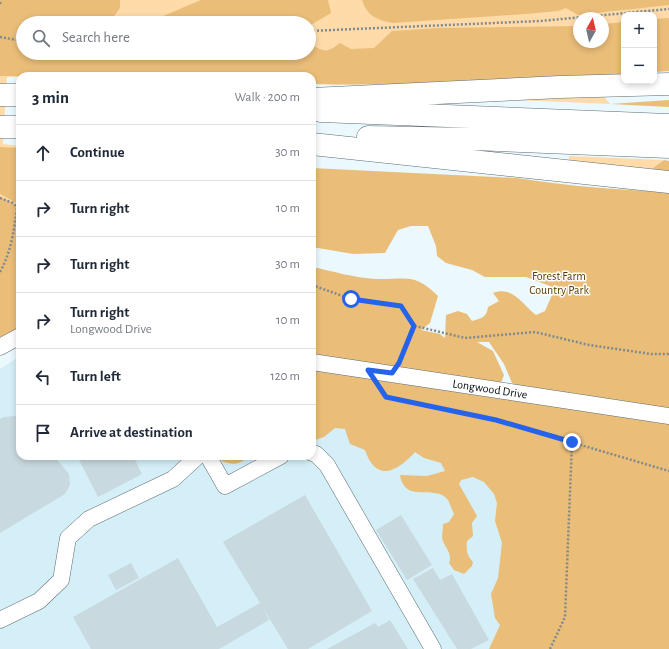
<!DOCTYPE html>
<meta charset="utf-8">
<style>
body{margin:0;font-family:"Alegreya Sans",sans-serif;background:#f6f6f7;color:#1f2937}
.controls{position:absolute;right:12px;top:12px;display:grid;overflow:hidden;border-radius:8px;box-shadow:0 2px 6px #0003}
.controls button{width:36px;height:36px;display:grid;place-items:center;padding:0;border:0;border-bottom:1px solid #e0e1e3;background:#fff;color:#1f2937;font:20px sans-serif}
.compass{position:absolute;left:573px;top:12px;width:36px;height:36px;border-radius:50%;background:#fff;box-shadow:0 2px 6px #0003;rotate:8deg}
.stop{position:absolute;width:12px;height:12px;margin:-9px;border:3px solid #2563eb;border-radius:50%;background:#fff}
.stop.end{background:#2563eb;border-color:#fff;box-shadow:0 1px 4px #0008}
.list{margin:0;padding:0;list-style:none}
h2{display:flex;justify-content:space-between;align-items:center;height:52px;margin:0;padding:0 16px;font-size:17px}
h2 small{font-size:13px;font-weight:400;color:#747a83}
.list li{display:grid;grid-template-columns:26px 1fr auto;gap:12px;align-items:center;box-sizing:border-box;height:56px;padding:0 16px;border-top:1px solid #e0e1e3}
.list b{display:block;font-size:15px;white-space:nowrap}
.list p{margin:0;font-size:13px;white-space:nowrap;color:#747a83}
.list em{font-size:13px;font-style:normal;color:#747a83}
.icon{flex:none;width:22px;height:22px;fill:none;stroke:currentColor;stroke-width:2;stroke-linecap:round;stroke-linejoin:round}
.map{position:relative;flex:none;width:669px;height:649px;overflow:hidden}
.search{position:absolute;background:#fff;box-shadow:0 2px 6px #0003;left:16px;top:16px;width:300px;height:44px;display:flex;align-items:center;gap:10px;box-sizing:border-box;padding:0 14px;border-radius:22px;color:#747a83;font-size:15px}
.panel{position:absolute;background:#fff;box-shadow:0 2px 6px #0003;left:16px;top:72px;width:300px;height:388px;border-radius:12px}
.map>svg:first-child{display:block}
.built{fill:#d5eff8}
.green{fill:#fedba9;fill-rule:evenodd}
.forest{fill:#eabd79}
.building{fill:#c8d9df}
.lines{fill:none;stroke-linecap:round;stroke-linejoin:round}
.minor-casing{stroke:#5e6d72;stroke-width:17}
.highway-casing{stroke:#5e6d72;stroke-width:23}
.path{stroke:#808a8e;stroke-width:2.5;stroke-dasharray:2 2;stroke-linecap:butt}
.minor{stroke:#fff;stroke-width:16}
.highway{stroke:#fff;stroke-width:22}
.route{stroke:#2563eb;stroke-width:5}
.labels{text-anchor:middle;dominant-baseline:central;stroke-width:3;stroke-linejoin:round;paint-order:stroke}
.park-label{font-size:12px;fill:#5b3d04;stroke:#fff}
.street-label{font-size:12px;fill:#0a1012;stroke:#fff}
</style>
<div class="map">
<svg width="669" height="649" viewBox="0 0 669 649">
<rect width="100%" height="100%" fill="#ebf9fe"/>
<path class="built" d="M20 356V456H312V408L508 485 501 639 495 649H0V369Z"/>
<path class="green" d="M0 0H669V71L654 72V15H624V74L338 85 312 84V76L7 77 3 144 20 146V329L0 340ZM579 18H603V42H579ZM23 23H309V53H23Z
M602 94 610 104 515 100Z
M569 156 664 160 649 171 569 163Z"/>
<path class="forest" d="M0 0H120V8L109 23H23V53H309L310 44C325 52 327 53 340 43L351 49 374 48 392 31 438 28 579 26V42H603V24L624 22V74C520 81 416 86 312 84V76H0Z
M201 0H328L331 13 309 26V23H151L156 19Z
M362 0H669V5L578 15 566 8 558 11 526 14 393 23C377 20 367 16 362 0Z
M669 18V71L654 72V19Z
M669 100V107L610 104Z
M0 147 20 148V205L0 194Z
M664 160 669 161V174L649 171Z
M312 168 517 178C567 186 618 190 669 192V414L521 388 512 383 504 364 489 342H477L493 351 504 375 501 383 413 371 403 367 384 369 351 360 341 361 328 359 312 353V267C333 271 354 278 376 279 405 280 414 272 438 296L430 323 421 330 440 334 445 338 446 315 458 311 467 314 472 321C482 318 487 317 488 307L499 301 493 293C512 285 523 305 536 315L545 311 552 295 550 286 526 277H485L472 270 446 263 437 256 436 246 428 226H411L398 230 385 253 353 254 312 247Z
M0 197 12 202 20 209V329L0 341Z
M312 366 669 424V649H489L500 625 495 618 491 594 498 578 502 543 495 521 497 503 494 494 484 482 473 477 461 480 459 484 477 516 472 523 473 536 467 541C466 551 467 555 473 562L472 566 464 574 454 570 449 563C453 553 444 547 442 538 442 534 443 529 443 524L449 522 454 514C452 510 450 504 448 500 436 483 405 505 400 475L427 476 445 471 441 463 424 458 415 452C397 472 376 483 365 450L350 444 345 429 335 428 324 437 312 441Z
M217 456H250C239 465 233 466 220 460Z"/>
<path class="building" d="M15 416 20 417V456H54L69 474 70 485 65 494 0 533V419L4 417Z
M77 456H133L142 474 98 497Z
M305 495 372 611 308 649H288L263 608 269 620 219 649H91L73 617 178 558 217 627 260 603 223 542Z
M401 515 432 565 407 580 376 530Z
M131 563 139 578 116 590 108 575Z
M433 568 440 580 452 574 489 640 471 649H457L413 579Z
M390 620 408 649H327L375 623 378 627Z"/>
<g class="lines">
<g class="minor-casing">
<g id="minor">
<path d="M0 347 20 336"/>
<path id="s1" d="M312 362 669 416"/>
<path d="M312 453 316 454 327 465 433 649"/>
<path d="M208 456 225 486 281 456"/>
<path d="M0 620 39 601 61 580 68 538 89 519 173 479 198 456"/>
</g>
</g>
<g class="highway-casing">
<path id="highway" d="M0 95H20
M312 99 560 87 669 84
M321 111 669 125
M0 127H20
M368 137 473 139 669 147
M312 144 669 182"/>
</g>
<path class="path" d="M0 4 1 0
M309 31 540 21 669 9
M0 37 23 41
M0 198 13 203 20 210
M0 272C11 252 14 231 17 208
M312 285 351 299 401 306 415 326 465 338 535 332 589 345 651 354H669
M399 362 415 326
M379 387 386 397 496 420 669 471
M550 649 565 617 572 442"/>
<use href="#minor" class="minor"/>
<use href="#highway" class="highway"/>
</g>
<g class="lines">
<path class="route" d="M351 299 401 306 414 326 399 363 392 373 368 370 386 397 496 420 572 442"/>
</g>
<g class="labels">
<g class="park-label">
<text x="559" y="276">Forest Farm<tspan x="559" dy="14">Country Park</tspan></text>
</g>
<g class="street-label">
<text stroke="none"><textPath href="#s1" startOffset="180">Longwood Drive</textPath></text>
</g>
</g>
</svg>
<div class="controls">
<button>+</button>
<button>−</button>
</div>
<svg class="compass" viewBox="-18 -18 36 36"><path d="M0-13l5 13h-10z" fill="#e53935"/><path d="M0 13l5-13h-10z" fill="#747a83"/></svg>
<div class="stop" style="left:351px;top:299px"></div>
<div class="stop end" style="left:572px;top:442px"></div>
<div class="search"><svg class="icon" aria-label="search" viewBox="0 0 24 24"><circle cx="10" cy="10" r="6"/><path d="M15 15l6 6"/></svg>Search here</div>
<section class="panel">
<h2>3 min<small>Walk · 200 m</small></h2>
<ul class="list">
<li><svg class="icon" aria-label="ahead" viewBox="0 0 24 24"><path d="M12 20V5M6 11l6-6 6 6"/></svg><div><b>Continue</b></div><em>30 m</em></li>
<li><svg class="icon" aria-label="right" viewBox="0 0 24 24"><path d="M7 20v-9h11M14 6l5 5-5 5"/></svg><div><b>Turn right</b></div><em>10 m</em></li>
<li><svg class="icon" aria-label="right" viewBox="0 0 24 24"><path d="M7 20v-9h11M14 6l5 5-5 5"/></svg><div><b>Turn right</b></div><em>30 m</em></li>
<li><svg class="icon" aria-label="right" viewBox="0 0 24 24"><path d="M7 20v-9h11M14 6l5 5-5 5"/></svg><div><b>Turn right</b><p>Longwood Drive</p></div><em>10 m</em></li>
<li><svg class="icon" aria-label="left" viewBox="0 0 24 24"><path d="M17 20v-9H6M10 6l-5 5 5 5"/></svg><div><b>Turn left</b></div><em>120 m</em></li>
<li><svg class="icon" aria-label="arrive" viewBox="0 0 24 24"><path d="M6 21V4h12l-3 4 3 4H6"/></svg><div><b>Arrive at destination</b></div></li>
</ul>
</section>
</div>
